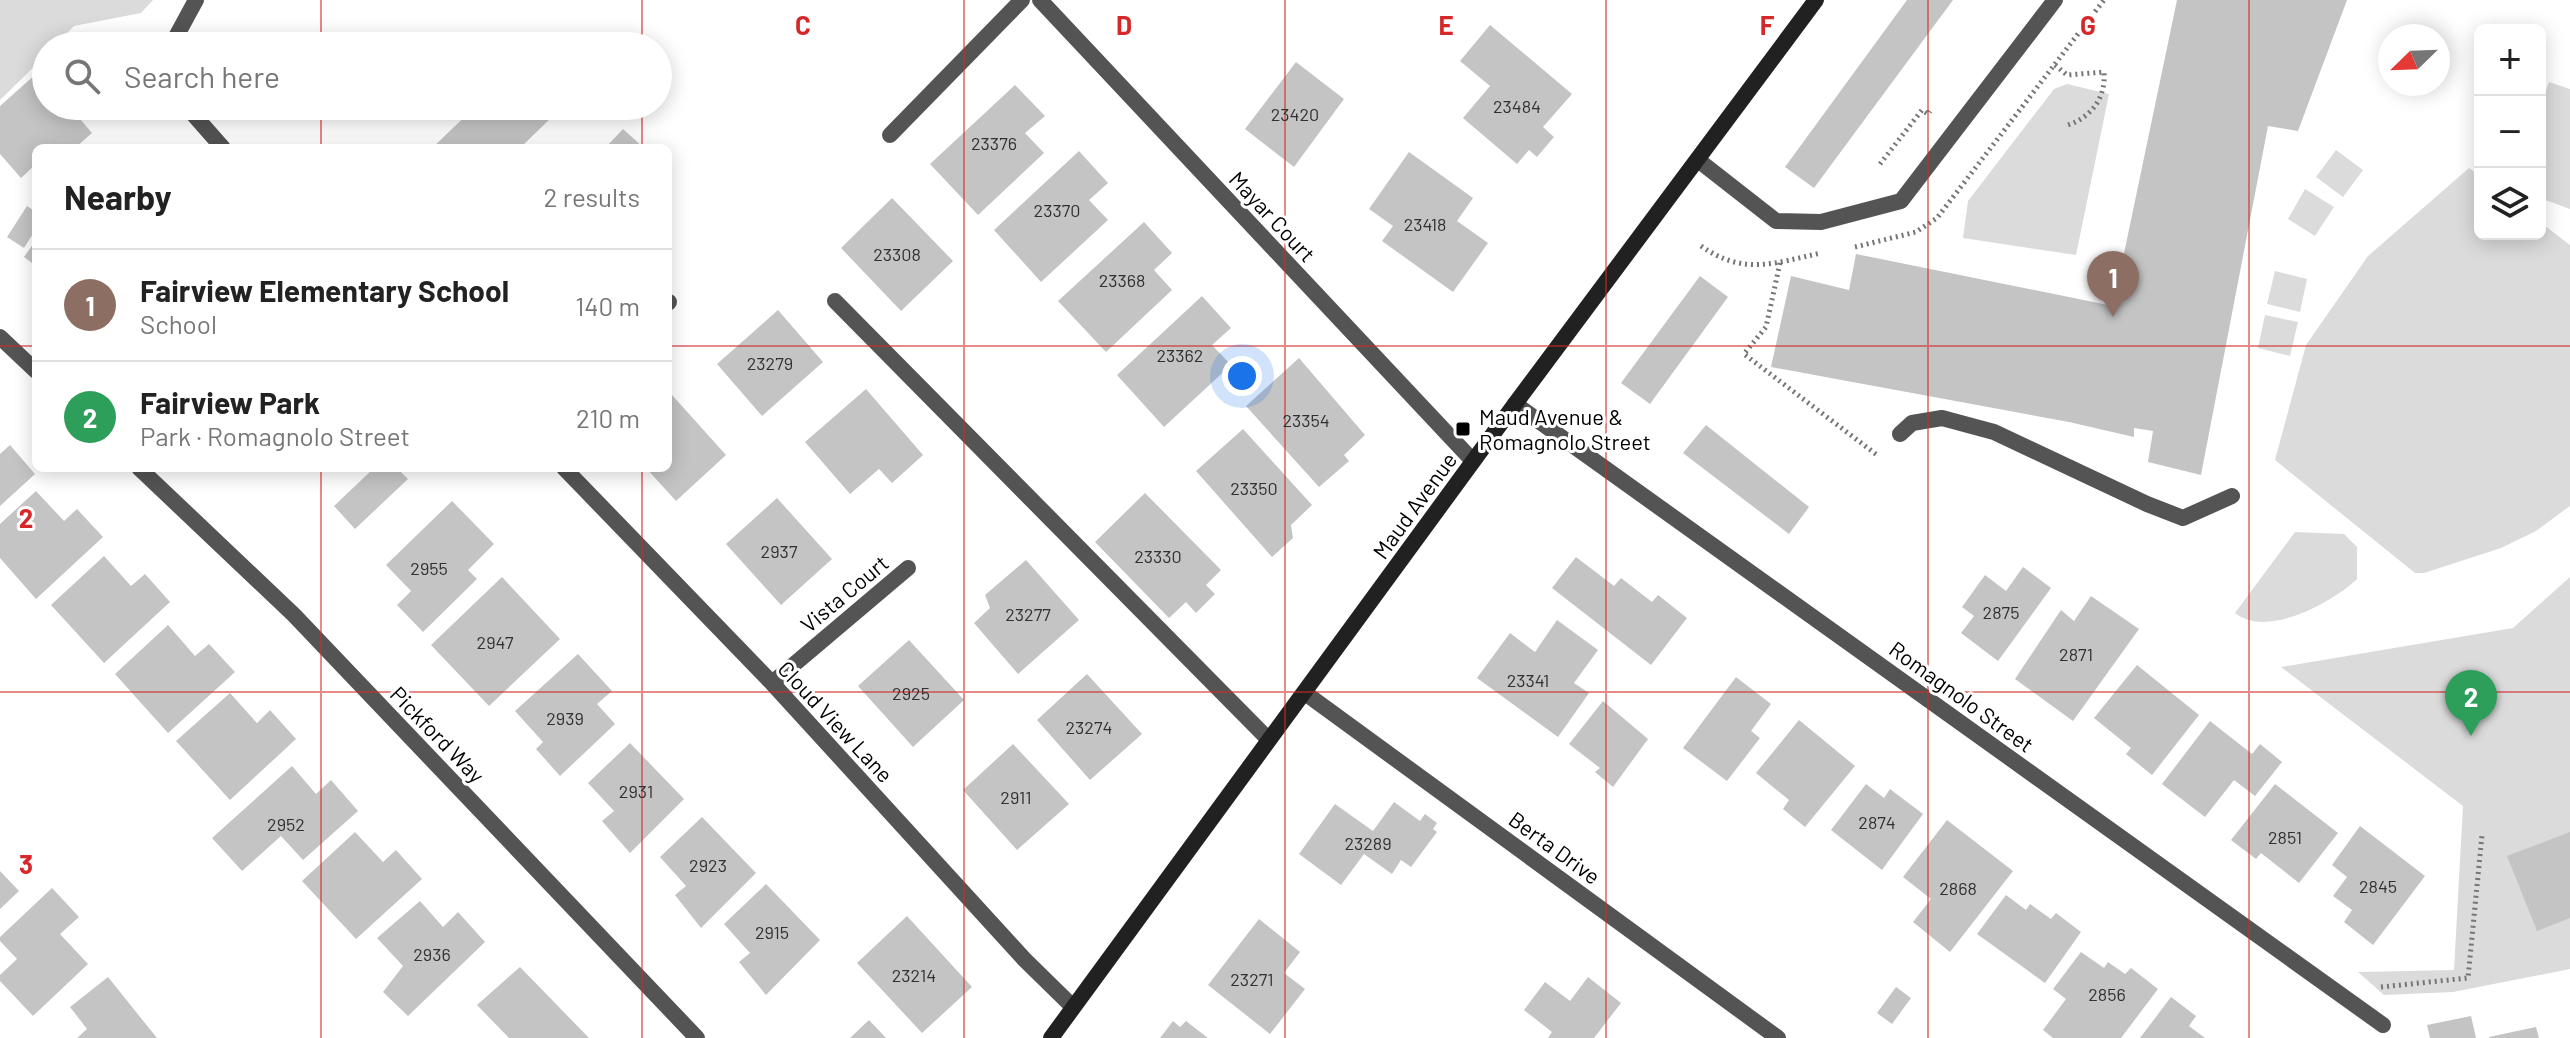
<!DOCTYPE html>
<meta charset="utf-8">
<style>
body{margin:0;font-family:Barlow,sans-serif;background:#f2f2f2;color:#222}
.controls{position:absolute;right:24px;top:24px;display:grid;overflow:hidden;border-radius:12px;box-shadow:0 4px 20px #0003}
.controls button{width:72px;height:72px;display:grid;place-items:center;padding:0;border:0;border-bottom:2px solid #e0e0e0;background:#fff;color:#222;font:40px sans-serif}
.compass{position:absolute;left:2378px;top:24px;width:72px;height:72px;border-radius:50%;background:#fff;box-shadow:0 4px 20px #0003;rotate:247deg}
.you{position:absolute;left:1242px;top:376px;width:28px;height:28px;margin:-20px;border:6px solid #fff;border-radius:50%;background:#1a73e8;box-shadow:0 0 0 12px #1a73e833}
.badge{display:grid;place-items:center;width:52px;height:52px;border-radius:50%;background:#2563eb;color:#fff;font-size:26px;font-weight:700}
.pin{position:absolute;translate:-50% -66px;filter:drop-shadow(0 2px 4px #0008)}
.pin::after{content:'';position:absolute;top:42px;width:28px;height:24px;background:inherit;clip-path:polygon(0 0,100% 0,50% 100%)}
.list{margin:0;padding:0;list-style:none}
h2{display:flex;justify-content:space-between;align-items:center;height:104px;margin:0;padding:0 32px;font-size:34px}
h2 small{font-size:26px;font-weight:400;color:#767676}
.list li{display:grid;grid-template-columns:52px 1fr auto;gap:24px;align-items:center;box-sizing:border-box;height:112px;padding:0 32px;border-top:2px solid #e0e0e0}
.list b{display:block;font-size:30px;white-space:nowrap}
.list p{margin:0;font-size:26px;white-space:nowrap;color:#767676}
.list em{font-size:26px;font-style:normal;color:#767676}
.icon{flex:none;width:44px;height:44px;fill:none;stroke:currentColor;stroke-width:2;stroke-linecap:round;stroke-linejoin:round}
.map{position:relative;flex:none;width:2570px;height:1038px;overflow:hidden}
.search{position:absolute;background:#fff;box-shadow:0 4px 20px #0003;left:32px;top:32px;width:640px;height:88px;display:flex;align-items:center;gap:20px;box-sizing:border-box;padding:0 28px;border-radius:44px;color:#767676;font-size:30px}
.panel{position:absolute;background:#fff;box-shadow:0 4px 20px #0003;left:32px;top:144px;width:640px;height:328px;border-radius:12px}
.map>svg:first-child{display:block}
.green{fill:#dbdbdb}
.building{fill:#c4c4c4}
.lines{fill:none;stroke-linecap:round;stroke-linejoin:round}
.path{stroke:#767676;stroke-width:5;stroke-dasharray:2 4;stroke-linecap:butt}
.lane{stroke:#545454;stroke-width:16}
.street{stroke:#545454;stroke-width:16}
.secondary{stroke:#212121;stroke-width:16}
.grid{fill:none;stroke:#d62828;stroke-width:2;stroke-opacity:0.55}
.poi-dot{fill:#000;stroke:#fff;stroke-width:3}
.labels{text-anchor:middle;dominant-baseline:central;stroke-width:6;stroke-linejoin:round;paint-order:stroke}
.number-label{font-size:18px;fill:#313131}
.street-label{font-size:22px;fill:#000;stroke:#fff}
.poi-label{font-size:22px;fill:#000;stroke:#fff;text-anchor:start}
.grid-label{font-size:26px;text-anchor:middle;font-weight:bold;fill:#d62828;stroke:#fff;stroke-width:6;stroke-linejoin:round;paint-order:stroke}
</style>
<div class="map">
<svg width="2570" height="1038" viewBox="0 0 2570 1038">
<rect width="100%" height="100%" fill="#fff"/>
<path class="green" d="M0 0H153L141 13 74 26 55 46H46V55L0 100Z
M2549 82 2570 89V209L2540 198V107Z
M2067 84 2109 94 2076 255 1963 238 1968 201 2054 89Z
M2336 150 2363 170 2343 197 2316 177Z
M2469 168 2480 176V234H2540V222L2570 245V506L2536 531 2501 548 2424 573H2415L2275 460 2306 345 2368 256Z
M2305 189 2334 207 2315 236 2288 219Z
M2275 271 2307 279 2300 312 2267 304Z
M2265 315 2298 322 2290 356 2258 348Z
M2295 532 2344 534 2357 547V579C2333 602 2267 639 2235 613Z
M2570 577V969L2453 992 2384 995 2358 972 2454 970 2463 806 2281 667 2513 628Z"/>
<path class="building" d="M1907 0H1953L1814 188 1785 167Z
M2177 0H2347L2298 131 2268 126 2201 475 2148 462 2153 431 2134 428V437L2069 422 1771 367 1791 276 1849 290 1856 254 2113 306Z
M1490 25 1572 94 1543 127 1554 137 1537 157 1529 150 1517 164 1463 118 1490 86 1460 61Z
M1296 62 1344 99 1294 167 1245 129Z
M46 65V106H69L92 133 75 148H36V164L21 178 0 154V106Z
M1015 85 1045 116 1025 133 1044 153 978 215 930 164Z
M476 106H549L556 113 520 148H432Z
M623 129 644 148H605Z
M1079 151 1108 183 1089 200 1108 220 1041 282 994 230Z
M1409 152 1473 198 1457 221 1488 243 1453 292 1382 241 1393 226 1369 209Z
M892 198 953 261 901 311 841 248Z
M27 206 36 212V229L24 248 7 237Z
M1144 222 1172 253 1154 270 1172 290 1106 352 1058 301Z
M36 240V266L24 257Z
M1700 276 1728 297 1650 404 1621 383Z
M1202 296 1231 328 1212 345 1231 365 1164 427 1117 375Z
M778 310 823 362 762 416 717 364Z
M1299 358 1365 435 1344 455 1349 461 1319 487 1246 406Z
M866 389 923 455 892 483 879 469 850 494 805 442Z
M672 395 726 455 676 501 646 468H668V398Z
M1706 425 1809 507 1789 534 1683 453Z
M1243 429 1312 505 1291 525 1293 538 1272 557 1196 471Z
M10 445 35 474 0 506V454Z
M374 468H397L408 479 355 529 334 506Z
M36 491 64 521 77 509 103 537 36 599 0 558V524Z
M1145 493 1221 570 1206 585 1215 594 1196 613 1186 602 1169 618 1095 542Z
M777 498 832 559 781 605 726 544Z
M452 501 494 544 468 570 477 579 423 632 397 605 411 591 386 565Z
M104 556 131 586 145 574 170 602 104 663 51 605Z
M1576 557 1614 586 1621 578 1652 602 1658 595 1687 618 1651 665 1552 588Z
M1026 560 1079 620 1018 674 974 623 990 608 985 595Z
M2023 567 2051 588 1998 661 1961 633 1974 616 1962 607 1985 575 2006 591Z
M502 577 560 639 489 706 431 645Z
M2091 596 2139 629 2073 721 2015 679 2061 610 2074 621Z
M1557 620 1598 650 1574 683 1589 693 1558 737 1477 678 1510 633 1535 652Z
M168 625 195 656 209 644 235 672 168 733 115 674Z
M909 640 964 700 913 747 858 686Z
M578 654 612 691 597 704 615 724 560 776 536 749 543 742 515 711Z
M2137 665 2199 715 2152 775 2126 754 2131 748 2094 718Z
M1087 674 1142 734 1090 780 1037 720Z
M1736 677 1771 704 1751 731 1760 738 1727 781 1683 748Z
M230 693 257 723 270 710 296 739 230 800 176 741Z
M1603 701 1648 739 1613 787 1595 772 1600 768 1569 744Z
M1799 720 1855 766 1805 827 1783 809 1789 800 1756 773Z
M2210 721 2252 754 2260 744 2282 762 2255 796 2234 780 2205 817 2162 784Z
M630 743 684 799 630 853 602 821 614 811 588 783Z
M1013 744 1069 804 1017 850 963 790Z
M292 766 316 794 331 780 358 811 303 860 281 836 242 871 212 838Z
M1866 784 1884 798 1890 789 1923 814 1882 870 1831 830Z
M2275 784 2338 833 2299 883 2261 853 2256 859 2231 840Z
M1394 802 1420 821 1425 814 1437 823 1433 829 1437 832 1411 867 1401 860 1392 874 1364 854 1341 885 1299 854 1335 804 1373 831Z
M702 817 756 873 701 928 675 895 686 886 660 857Z
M1947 820 2013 871 1950 952 1913 922 1931 899 1903 877Z
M2360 826 2425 876 2373 945 2344 922 2352 910 2333 896 2347 877 2332 865Z
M355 832 383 862 396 850 422 879 356 939 302 881Z
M2570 832V918L2537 931 2507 856Z
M0 871 19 891 0 909Z
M766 884 820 940 766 995 739 962 750 953 724 924Z
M52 888 79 917 60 934 88 964 33 1016 0 981V975L17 959 0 941V937Z
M2006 895 2026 910 2030 904 2051 919 2056 913 2081 932 2045 983 1977 934Z
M420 901 443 927 458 912 485 942 408 1016 383 992 403 966 377 938Z
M907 916 972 987 922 1033 857 963Z
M1259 919 1300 952 1284 973 1305 989 1270 1034 1208 985Z
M2081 952 2104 968 2108 962 2125 974 2131 968 2158 989 2121 1038H2053L2043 1030 2066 999 2053 989Z
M520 967 589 1038H509L477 1005Z
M108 977 157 1038H77L87 1029 70 1007Z
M1588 977 1621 1003 1594 1038H1548L1552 1032 1524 1010 1545 982 1570 1001Z
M1896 987 1911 998 1892 1024 1877 1013Z
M2171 997 2196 1016 2189 1026 2205 1038H2140Z
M2471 1016 2476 1038H2430L2427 1025Z
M869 1020 886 1038H850Z
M1173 1021 1180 1027 1186 1021 1208 1038H1160Z
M2536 1027 2539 1038H2489V1037Z"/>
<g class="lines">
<path class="path" d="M2055 65 2067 75 2104 72C2106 97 2092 117 2068 125
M1880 164 1922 110 1928 114 1930 111
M1701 246C1744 276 1774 263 1821 253
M1855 247 1916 232 1937 218 2104 0
M1780 263 1766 327 1744 354 1877 455
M2381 987 2468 978 2482 835"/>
<path class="lane" d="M171 46 196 0
M186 106 223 148
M1698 160 1776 221 1821 222 1901 201 2055 0
M835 301 1268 739
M1900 434 1912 423 1942 418 1994 432 2147 504 2183 518 2232 496"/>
<path class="street" d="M1040 0 1473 461
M890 135 1022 0
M668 303 669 302
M0 337 36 371
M1515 404 2383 1025
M139 468 294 615 697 1038
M564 468 772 683 1024 959 1073 1007
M772 683 908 568
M1305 693 1778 1038"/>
<path class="secondary" d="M1051 1038 1515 404 1816 0"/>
</g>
<path class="grid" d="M321 0V46M642 0V46M964 0V1038M1285 0V1038M1606 0V1038M1928 0V1038M2249 0V1038M321 106V148M642 106V148M0 346H36M668 346H2570M321 468V1038M642 468V1038M0 692H2570"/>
<rect class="poi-dot" x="1455" y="421" width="16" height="16" rx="4"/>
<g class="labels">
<g class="number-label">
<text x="1517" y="106">23484</text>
<text x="1295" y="114">23420</text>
<text x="994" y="143">23376</text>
<text x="1057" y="210">23370</text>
<text x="1425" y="224">23418</text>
<text x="897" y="254">23308</text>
<text x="1122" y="280">23368</text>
<text x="1180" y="355">23362</text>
<text x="770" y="363">23279</text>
<text x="1306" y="420">23354</text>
<text x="1254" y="488">23350</text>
<text x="779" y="551">2937</text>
<text x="1158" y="556">23330</text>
<text x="429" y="568">2955</text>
<text x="2001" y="612">2875</text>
<text x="1028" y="614">23277</text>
<text x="495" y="642">2947</text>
<text x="2076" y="654">2871</text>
<text x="1528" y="680">23341</text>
<text x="911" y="693">2925</text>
<text x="565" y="718">2939</text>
<text x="1089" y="727">23274</text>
<text x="636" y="791">2931</text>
<text x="1016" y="797">2911</text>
<text x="1877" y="822">2874</text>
<text x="286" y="824">2952</text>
<text x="2285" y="837">2851</text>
<text x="1368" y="843">23289</text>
<text x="708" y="865">2923</text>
<text x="2378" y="886">2845</text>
<text x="1958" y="888">2868</text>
<text x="772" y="932">2915</text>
<text x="432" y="954">2936</text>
<text x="914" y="975">23214</text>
<text x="1252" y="979">23271</text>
<text x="2107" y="994">2856</text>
</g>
<g class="street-label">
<text transform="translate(1273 216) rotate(47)">Mayar Court</text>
<text transform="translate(1414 505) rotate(-54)">Maud Avenue</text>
<text transform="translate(844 593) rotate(-40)">Vista Court</text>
<text transform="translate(1962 696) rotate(36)">Romagnolo Street</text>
<text transform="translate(836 721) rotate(47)">Cloud View Lane</text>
<text transform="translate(438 734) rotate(46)">Pickford Way</text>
<text transform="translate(1555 847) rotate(36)">Berta Drive</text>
</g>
<g class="poi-label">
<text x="1479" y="416">Maud Avenue &amp;<tspan x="1479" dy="25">Romagnolo Street</tspan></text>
</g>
</g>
<g class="grid-label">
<text x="803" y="35">C</text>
<text x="1124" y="35">D</text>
<text x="1446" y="35">E</text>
<text x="1767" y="35">F</text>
<text x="2088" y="35">G</text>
<text x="26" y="528">2</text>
<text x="26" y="874">3</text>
</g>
</svg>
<div class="controls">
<button>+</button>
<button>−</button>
<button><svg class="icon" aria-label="layers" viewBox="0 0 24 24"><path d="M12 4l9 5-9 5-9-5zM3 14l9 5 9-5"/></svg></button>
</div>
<svg class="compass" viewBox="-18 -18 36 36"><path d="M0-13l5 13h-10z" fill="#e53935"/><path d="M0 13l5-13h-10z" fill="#767676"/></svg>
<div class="you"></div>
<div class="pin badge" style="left:2113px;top:317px;background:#8d6e63">1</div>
<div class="pin badge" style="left:2471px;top:736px;background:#2e9e5b">2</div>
<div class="search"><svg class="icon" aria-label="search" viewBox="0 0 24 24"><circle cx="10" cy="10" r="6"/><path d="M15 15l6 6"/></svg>Search here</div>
<section class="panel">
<h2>Nearby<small>2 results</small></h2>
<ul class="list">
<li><span class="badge" style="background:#8d6e63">1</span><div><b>Fairview Elementary School</b><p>School</p></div><em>140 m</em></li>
<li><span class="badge" style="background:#2e9e5b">2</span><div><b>Fairview Park</b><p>Park · Romagnolo Street</p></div><em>210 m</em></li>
</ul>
</section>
</div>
